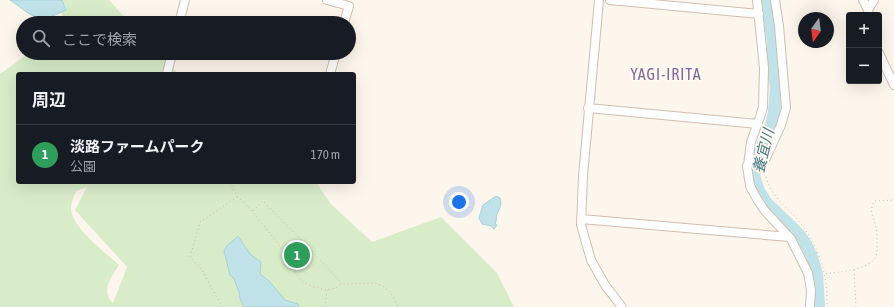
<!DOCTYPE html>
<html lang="ja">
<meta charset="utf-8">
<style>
body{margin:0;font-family:"Asap Condensed","Noto Sans JP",sans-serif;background:#20242c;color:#f1f3f6}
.controls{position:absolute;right:12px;top:12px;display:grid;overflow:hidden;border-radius:4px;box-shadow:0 4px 16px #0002}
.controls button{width:36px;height:36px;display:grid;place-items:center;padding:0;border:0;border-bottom:1px solid #363941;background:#171b24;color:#f1f3f6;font:20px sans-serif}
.compass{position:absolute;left:798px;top:12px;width:36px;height:36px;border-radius:50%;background:#171b24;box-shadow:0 4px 16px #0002;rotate:194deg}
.you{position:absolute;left:459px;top:202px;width:14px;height:14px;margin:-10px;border:3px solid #fff;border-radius:50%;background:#1a73e8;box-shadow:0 0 0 6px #1a73e833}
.badge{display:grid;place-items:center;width:26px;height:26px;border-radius:50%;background:#8c9099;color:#fff;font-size:13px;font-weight:700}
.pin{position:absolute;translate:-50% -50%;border:2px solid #fff;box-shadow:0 1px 4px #0006}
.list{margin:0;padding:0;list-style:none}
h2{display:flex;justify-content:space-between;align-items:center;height:52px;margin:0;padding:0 16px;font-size:17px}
h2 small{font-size:13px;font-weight:400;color:#9ea1a6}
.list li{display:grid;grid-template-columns:26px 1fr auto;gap:12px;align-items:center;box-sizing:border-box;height:60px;padding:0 16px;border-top:1px solid #363941}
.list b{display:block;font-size:15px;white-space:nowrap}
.list p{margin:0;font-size:13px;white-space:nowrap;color:#9ea1a6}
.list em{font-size:13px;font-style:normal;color:#9ea1a6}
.icon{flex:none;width:22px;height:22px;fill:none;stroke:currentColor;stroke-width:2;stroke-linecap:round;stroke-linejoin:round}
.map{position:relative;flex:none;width:894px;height:307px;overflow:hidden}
.search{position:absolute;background:#171b24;box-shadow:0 4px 16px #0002;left:16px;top:16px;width:340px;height:44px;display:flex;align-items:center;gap:10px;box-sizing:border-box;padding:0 14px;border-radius:22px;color:#9ea1a6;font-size:15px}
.panel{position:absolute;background:#171b24;box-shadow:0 4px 16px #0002;left:16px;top:72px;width:340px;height:112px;border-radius:4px}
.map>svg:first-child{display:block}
.green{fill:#d8ecc9;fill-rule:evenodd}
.water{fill:#bfe3e8;stroke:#a5d3da}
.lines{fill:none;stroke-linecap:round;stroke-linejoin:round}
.river{stroke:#bfe3e8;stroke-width:12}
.minor-casing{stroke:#d1beb0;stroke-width:10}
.path{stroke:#d9b8a5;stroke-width:1;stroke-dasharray:1 3;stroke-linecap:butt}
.minor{stroke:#fff;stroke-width:8}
.labels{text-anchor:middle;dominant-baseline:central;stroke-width:3.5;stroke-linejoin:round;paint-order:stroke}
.water-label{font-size:15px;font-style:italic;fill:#437c86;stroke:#fffaf3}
.quarter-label{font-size:16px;letter-spacing:1px;fill:#846695;stroke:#fffaf3}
</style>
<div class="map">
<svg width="894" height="307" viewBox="0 0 894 307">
<rect width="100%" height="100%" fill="#fdf6ec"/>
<path class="green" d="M55 0H109L130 23H66Z
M29 53H158L178 74H18V182H316L331 204 372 242 441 217 497 273 514 307H0V74ZM87 187 75 210 127 267 113 303C100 291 112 276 119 265 106 253 72 228 71 209 71 202 74 196 76 191Z"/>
<path class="water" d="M10 0H62L66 10 46 19C32 19 21 7 10 0Z
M496 196 500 198C502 205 500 208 497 214 496 218 497 220 495 224L497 225 494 229 491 226 482 224 479 218 483 205Z
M238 236 250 254 261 262 260 274 269 281 285 300 298 304 299 307H244L240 299 239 292 234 279 230 275 224 251 226 247Z"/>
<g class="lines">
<path class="river" d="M767 0 773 44V72L776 87 774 113 770 129 762 146 754 176 759 191 767 203 799 234 806 244 812 257 817 274 819 307"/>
<g class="minor-casing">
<path id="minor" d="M327 0 349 6 344 23
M599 0 583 176 581 225 591 260 605 285 622 307
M610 0 759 14
M775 0 779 26 786 108 781 125 766 158 751 160 747 166 750 186 757 199 765 211 791 239 808 273 811 290 810 307
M863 0 868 10 869 15
M868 10 874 0
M179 23 185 0
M879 53 894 85
M167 74 172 53
M330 74 336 53
M588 108 758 124
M748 165 751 142 760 117 763 107 764 68 757 0
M581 219 789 237"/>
</g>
<path class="path" d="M765 165C764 195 790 207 805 229 821 253 828 278 827 307
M230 182 237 196 252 211 284 251 295 273 303 282 314 287 327 290 335 288 342 284 375 283 383 286 391 293 398 307
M253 211 263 201 312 251 342 284
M809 256 817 252
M854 270 856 307
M826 274C838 272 868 270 875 258 878 253 877 248 877 243 877 238 877 232 876 227 873 215 869 213 874 201L894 200
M222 307 202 270 190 257 200 222 237 197
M325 307 327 290"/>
<use href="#minor" class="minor"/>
</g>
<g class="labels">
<g class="water-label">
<text transform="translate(763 151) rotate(-76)">養宜川</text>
</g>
<g class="quarter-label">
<text x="666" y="74">YAGI-IRITA</text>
</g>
</g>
</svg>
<div class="controls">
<button>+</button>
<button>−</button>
</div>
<svg class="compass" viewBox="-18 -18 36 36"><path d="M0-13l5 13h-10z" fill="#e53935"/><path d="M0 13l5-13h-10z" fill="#9ea1a6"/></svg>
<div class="you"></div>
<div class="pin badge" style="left:297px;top:255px;background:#2e9e5b">1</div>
<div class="search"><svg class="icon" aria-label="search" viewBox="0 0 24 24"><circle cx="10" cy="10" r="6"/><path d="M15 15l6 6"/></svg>ここで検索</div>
<section class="panel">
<h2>周辺<small></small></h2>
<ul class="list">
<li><span class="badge" style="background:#2e9e5b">1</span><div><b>淡路ファームパーク</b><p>公園</p></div><em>170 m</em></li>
</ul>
</section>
</div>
